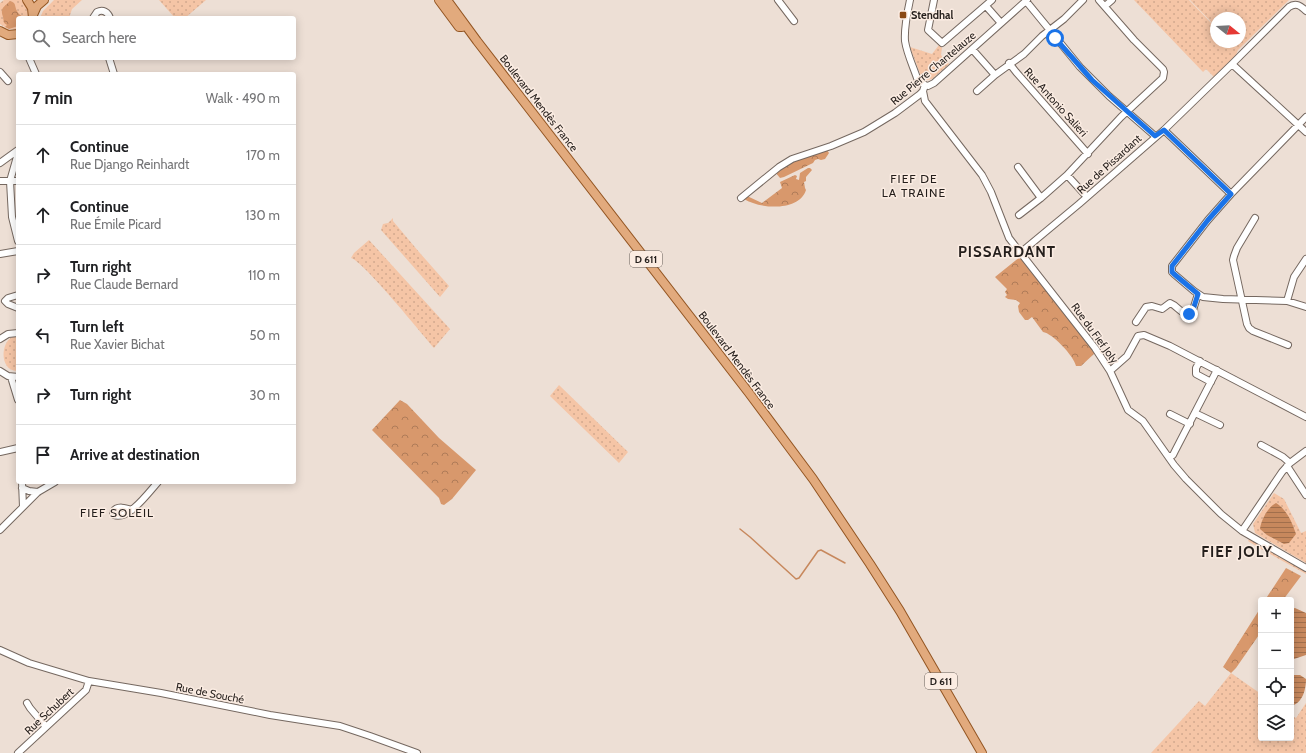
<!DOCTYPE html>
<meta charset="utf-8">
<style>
body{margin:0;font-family:Cabin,sans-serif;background:#f6f6f6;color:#202124}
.controls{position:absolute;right:12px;bottom:12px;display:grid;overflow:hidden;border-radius:4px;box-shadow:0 2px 10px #0003}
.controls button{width:36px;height:36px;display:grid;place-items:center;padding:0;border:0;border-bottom:1px solid #e0e0e0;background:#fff;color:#202124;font:20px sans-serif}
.compass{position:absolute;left:1210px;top:12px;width:36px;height:36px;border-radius:50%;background:#fff;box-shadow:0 2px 10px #0003;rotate:108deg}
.stop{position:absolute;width:12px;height:12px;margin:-9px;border:3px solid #1a73e8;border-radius:50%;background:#fff}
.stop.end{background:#1a73e8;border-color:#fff;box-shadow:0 1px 4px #0008}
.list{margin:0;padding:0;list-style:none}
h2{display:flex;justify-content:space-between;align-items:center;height:52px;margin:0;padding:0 16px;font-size:17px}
h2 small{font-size:13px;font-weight:400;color:#757577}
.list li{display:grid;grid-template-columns:26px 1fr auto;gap:12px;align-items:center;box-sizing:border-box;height:60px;padding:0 16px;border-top:1px solid #e0e0e0}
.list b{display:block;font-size:15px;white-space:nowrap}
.list p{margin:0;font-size:13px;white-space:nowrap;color:#757577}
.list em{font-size:13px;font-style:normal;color:#757577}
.icon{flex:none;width:22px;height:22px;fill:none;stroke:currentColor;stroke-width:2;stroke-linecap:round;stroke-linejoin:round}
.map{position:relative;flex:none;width:1306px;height:753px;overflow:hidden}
.search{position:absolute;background:#fff;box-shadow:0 2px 10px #0003;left:16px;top:16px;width:280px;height:44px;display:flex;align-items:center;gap:10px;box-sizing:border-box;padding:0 14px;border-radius:4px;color:#757577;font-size:15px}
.panel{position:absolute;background:#fff;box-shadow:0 2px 10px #0003;left:16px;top:72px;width:280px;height:412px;border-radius:4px}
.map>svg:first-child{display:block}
.grass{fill:url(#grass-dots)}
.forest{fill:url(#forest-crowns)}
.water{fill:url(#water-rules)}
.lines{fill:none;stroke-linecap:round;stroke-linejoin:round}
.stream{stroke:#c7885d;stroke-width:1.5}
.minor-casing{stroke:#756860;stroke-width:8}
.major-casing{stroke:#935522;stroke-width:10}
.minor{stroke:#fff;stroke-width:6}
.major{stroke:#e2aa7d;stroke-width:8}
.route{stroke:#1a73e8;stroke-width:5}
.poi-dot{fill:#8a4914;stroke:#fbece2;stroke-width:1.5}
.labels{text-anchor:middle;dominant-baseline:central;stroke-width:3;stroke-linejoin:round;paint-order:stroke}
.shield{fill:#fbece2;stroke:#655c57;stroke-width:1}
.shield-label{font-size:10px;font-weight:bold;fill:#251f1c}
.poi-label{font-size:11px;font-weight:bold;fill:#251f1c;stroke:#fbece2;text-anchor:start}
.street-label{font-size:11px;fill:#251f1c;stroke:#fbece2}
.neighbourhood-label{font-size:12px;letter-spacing:1px;fill:#251f1c;stroke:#fbece2}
.district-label{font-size:15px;font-weight:bold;letter-spacing:1px;fill:#251f1c;stroke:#fbece2}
</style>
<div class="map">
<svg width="1306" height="753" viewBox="0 0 1306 753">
<defs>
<pattern id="grass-dots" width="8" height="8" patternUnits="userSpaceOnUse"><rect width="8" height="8" fill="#f5c5a6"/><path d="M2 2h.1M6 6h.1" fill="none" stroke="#d2a98e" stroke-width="1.8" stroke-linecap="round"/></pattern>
<pattern id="forest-crowns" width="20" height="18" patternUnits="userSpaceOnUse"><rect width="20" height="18" fill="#d8986c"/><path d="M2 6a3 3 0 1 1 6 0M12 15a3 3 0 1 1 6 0" fill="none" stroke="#af7b58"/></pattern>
<pattern id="water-rules" width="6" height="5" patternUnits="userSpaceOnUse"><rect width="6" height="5" fill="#c7885d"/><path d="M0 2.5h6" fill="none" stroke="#a16f4c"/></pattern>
</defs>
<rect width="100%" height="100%" fill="#eddfd5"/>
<path class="grass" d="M4 0H22L28 9 29 18H18V29H8L0 24V3Z
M54 0H82L72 9 69 18 62 16 56 18H40L43 11Z
M159 0H206L185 18H175Z
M1134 0H1189L1216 28V42H1230L1238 50 1236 55 1214 77 1206 69 1203 72Z
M1190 0H1289L1238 50 1231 42H1240V18H1216V27Z
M939 45 942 48 941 55 949 64 932 79 927 80 921 76 910 47 932 54Z
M393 218V221L419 252 449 286 440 297 381 230 383 224 388 223Z
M369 240 450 329 434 348C422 334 363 261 351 258L354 253Z
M12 337H18V370L17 371C0 371 0 344 12 337Z
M559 385 628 452 619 463 550 396Z
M1274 493 1284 499 1301 533 1306 531V563L1255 533 1253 524Z
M1250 538 1306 571V574L1261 549 1248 541Z
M1231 673 1261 694V738H1291V715L1296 718 1306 703V753H1151L1199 701 1205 706Z"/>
<path class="forest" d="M10 1C17 3 14 6 17 11 18 14 22 16 24 18H18V26L9 29 5 27 7 25C3 23 4 22 3 17 0 8 3 8 10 1Z
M827 150 829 153 825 159 821 160 818 159 815 160 813 163 784 177 780 178 776 173 795 159Z
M808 168H810L812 170 806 177V181L804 182 805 188 806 190C799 212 760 209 744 199L747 196 762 203 782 188 780 182 795 175 797 176 796 179 799 180 800 173Z
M1020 257 1096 352 1081 366H1076C1074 356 1052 333 1043 332L1032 317 1028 320H1025L1019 312 1018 306 1020 303 1016 300 1008 299 1005 297 1007 295 1005 292 1007 289 995 277Z
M400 400 407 404 439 438 476 470 452 499 444 505 441 504 439 498 372 430Z
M1286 568 1301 576 1283 600H1265Z
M1261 607V632L1236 668 1231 673 1223 667Z"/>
<path class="water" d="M1276 503C1287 510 1292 522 1296 534L1289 543 1284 544 1267 535 1260 529C1261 520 1268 507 1276 503Z
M1295 608 1306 613V655L1291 660V609Z
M1291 675H1300L1306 679C1306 689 1303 703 1291 706Z"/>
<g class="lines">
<path class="stream" d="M740 529 750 537 796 579 799 578 818 551 821 550 845 563"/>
<g class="minor-casing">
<path id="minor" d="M778 0 794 21
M910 0C907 14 904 27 905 41 907 54 913 66 917 78L919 81 925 85
M934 0 928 30 942 43 992 0
M1026 1 1080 67 1109 96 1155 136
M986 6 1001 23
M1105 6 1112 0
M93 18 97 12C103 9 108 12 110 18
M972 49 995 75 977 91
M29 58 36 74
M109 58 114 74
M1009 63 1016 72 1088 154
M1232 64 1306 132
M0 72 8 81
M995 75 1024 54 1042 36 1064 19 1083 0
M925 85 928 86 934 83 1027 0
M923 91 925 101 982 175 991 192 1009 238 1095 348 1110 371 1128 410 1143 421 1174 465 1186 479 1221 514 1242 531 1306 568
M1306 117 1231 194 1208 220 1172 266V272L1174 274 1194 291 1203 297 1223 299 1287 301 1306 307
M1164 130 1231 194
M18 153 10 181 12 217 18 241
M0 163 18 150
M1018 167 1041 198
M1067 175 1087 197
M0 181H18
M741 198 779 167 792 159 831 146 864 132 895 113 919 95 923 91 925 85
M1019 215 1041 198 1067 175 1121 117 1163 78 1164 72 1163 69 1134 40 1099 0
M1255 218 1237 248 1234 256 1233 260 1247 324 1249 328 1253 331 1288 345
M1020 253 1079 204 1164 130 1232 64 1289 7C1296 2 1301 6 1306 11
M0 254 18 251
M18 295 8 298 5 301 8 304 18 308
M1287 301 1294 277 1306 259
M1136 322 1146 307 1152 306 1162 309 1170 303C1178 306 1180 314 1189 314L1193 310 1198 294
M0 339 8 334 18 333
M1200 361 1196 368V374L1211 382
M0 371 8 376 18 377
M1110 371 1127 356 1138 336 1144 335 1170 346 1306 417
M11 377 18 400
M1195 413 1220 425
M1170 414 1190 424
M1261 445 1283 457 1290 463
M0 452 18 448
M1169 457 1173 455 1175 451 1217 370
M1287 466 1306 495
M22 488 29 491 38 492
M23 507 38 492 55 482
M132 510C126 508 117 505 113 512L114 515C128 521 149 492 158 482
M0 530 23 507 22 482
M1242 531 1282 472 1290 463 1306 451
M0 650 29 663 89 681 161 693 270 715 340 726 370 736 417 753
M27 703 30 708 46 727
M18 753 86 690 89 681"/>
</g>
<g class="major-casing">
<path id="major" d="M27 0 32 8 33 18
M439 0 459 27H462
M447 0 477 41 749 393 813 479 870 564 900 611 982 753
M33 15 37 6 44 0
M0 31 8 35 18 34"/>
</g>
<use href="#minor" class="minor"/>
<use href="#major" class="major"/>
</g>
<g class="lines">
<path class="route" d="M1055 38 1092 80 1155 136 1164 130 1231 194 1208 220 1172 266V272L1174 274 1198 294 1193 310 1189 314"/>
</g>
<rect class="poi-dot" x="899" y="11" width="8" height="8" rx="2"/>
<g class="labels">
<g class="shield">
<rect x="630" y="251" width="32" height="16" rx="3"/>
<rect x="925" y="673" width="32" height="16" rx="3"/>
</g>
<g class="shield-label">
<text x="646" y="259">D 611</text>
<text x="941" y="681">D 611</text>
</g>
<g class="poi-label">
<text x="911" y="15">Stendhal</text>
</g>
<g class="street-label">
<text transform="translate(933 68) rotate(-40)">Rue Pierre Chantelauze</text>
<text transform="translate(1056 102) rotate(48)">Rue Antonio Salieri</text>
<text transform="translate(539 103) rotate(52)">Boulevard Mendès France</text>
<text transform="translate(1109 164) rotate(-42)">Rue de Pissardant</text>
<text transform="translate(1095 333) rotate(54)">Rue du Fief Joly</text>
<text transform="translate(737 360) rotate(53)">Boulevard Mendès France</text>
<text transform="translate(210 693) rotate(11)">Rue de Souché</text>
<text transform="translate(49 711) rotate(-43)">Rue Schubert</text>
</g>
<g class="neighbourhood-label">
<text x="914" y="178">FIEF DE<tspan x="914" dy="14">LA TRAINE</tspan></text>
<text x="117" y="512">FIEF SOLEIL</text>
</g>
<g class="district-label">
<text x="1007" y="252">PISSARDANT</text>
<text x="1237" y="552">FIEF JOLY</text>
</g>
</g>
</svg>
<div class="controls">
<button>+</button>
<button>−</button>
<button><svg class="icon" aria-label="locate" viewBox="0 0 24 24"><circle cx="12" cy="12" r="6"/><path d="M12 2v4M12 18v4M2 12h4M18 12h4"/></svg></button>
<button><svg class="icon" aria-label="layers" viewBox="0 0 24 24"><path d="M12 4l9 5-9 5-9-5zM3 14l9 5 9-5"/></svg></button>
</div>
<svg class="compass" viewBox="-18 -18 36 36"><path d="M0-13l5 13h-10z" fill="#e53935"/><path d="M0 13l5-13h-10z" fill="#757577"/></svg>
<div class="stop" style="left:1055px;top:38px"></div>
<div class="stop end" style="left:1189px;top:314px"></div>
<div class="search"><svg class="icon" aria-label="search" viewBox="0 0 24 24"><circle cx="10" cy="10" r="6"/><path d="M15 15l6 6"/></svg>Search here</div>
<section class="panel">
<h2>7 min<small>Walk · 490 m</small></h2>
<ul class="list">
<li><svg class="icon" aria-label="ahead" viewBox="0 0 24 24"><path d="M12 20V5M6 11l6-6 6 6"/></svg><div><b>Continue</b><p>Rue Django Reinhardt</p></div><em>170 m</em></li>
<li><svg class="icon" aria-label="ahead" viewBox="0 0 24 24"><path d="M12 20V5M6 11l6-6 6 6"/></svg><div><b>Continue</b><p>Rue Émile Picard</p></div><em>130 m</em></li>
<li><svg class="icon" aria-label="right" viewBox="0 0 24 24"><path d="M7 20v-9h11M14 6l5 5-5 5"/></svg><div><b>Turn right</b><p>Rue Claude Bernard</p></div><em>110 m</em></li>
<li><svg class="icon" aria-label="left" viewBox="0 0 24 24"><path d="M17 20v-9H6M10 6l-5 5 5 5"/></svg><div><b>Turn left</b><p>Rue Xavier Bichat</p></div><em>50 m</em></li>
<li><svg class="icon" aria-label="right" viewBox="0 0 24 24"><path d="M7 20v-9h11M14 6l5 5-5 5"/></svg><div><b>Turn right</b></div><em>30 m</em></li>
<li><svg class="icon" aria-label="arrive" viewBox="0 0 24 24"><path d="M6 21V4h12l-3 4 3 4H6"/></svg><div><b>Arrive at destination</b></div></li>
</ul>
</section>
</div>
